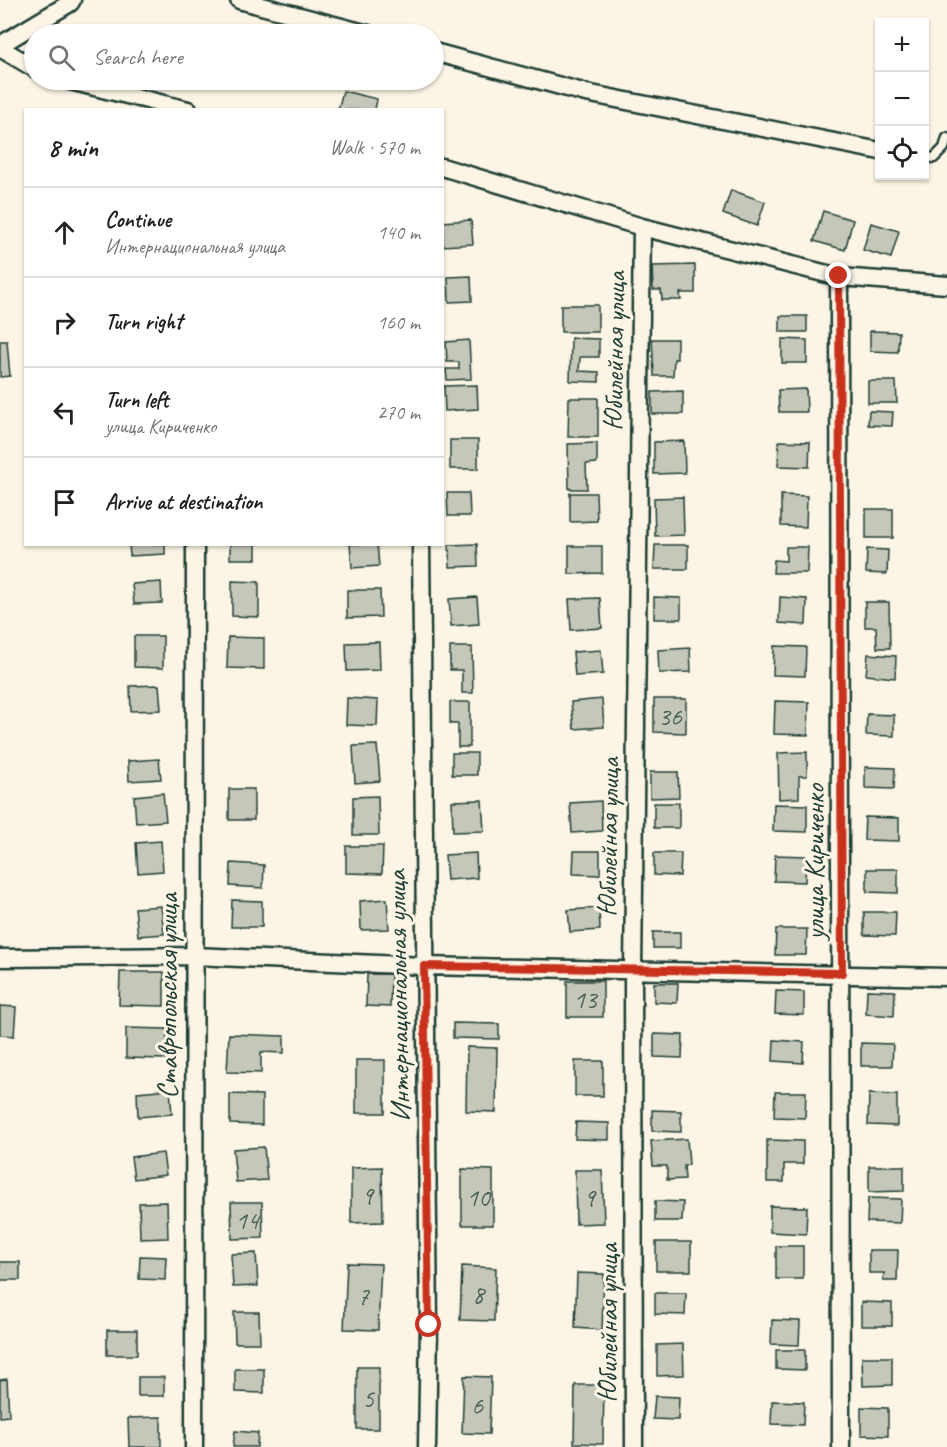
<!DOCTYPE html>
<meta charset="utf-8">
<style>
body{margin:0;font-family:Caveat,sans-serif;background:#f2f2f2;color:#202124}
.controls{position:absolute;right:18px;top:18px;display:grid;overflow:hidden;border-radius:0px;box-shadow:0 2px 4px #0004}
.controls button{width:54px;height:54px;display:grid;place-items:center;padding:0;border:0;border-bottom:2px solid #e0e0e0;background:#fff;color:#202124;font:30px sans-serif}
.stop{position:absolute;width:18px;height:18px;margin:-14px;border:4px solid #c8321e;border-radius:50%;background:#fff}
.stop.end{background:#c8321e;border-color:#fff;box-shadow:0 2px 6px #0008}
.list{margin:0;padding:0;list-style:none}
h2{display:flex;justify-content:space-between;align-items:center;height:78px;margin:0;padding:0 24px;font-size:26px}
h2 small{font-size:20px;font-weight:400;color:#757577}
.list li{display:grid;grid-template-columns:39px 1fr auto;gap:18px;align-items:center;box-sizing:border-box;height:90px;padding:0 24px;border-top:2px solid #e0e0e0}
.list b{display:block;font-size:22px;white-space:nowrap}
.list p{margin:0;font-size:20px;white-space:nowrap;color:#757577}
.list em{font-size:20px;font-style:normal;color:#757577}
.icon{flex:none;width:33px;height:33px;fill:none;stroke:currentColor;stroke-width:2;stroke-linecap:round;stroke-linejoin:round}
.map{position:relative;flex:none;width:947px;height:1447px;overflow:hidden}
.search{position:absolute;background:#fff;box-shadow:0 2px 4px #0004;left:24px;top:24px;width:420px;height:66px;display:flex;align-items:center;gap:15px;box-sizing:border-box;padding:0 21px;border-radius:33px;color:#757577;font-size:22px}
.panel{position:absolute;background:#fff;box-shadow:0 2px 4px #0004;left:24px;top:108px;width:420px;height:438px;border-radius:0px}
.map>svg:first-child{display:block}
.building{fill:#c5c7b9;stroke:#1f3d34;stroke-width:1.5}
.lines{fill:none;stroke-linecap:round;stroke-linejoin:round}
.lane-casing{stroke:#1f3d34;stroke-width:13}
.street-casing{stroke:#1f3d34;stroke-width:21}
.lane{stroke:#fcf5e5;stroke-width:8}
.street{stroke:#fcf5e5;stroke-width:16}
.route{stroke:#c8321e;stroke-width:8}
.labels{text-anchor:middle;dominant-baseline:central;stroke-width:6;stroke-linejoin:round;paint-order:stroke}
.number-label{font-size:26px;fill:#486055}
.street-label{font-size:28px;fill:#1f3d34;stroke:#fcf5e5}
</style>
<div class="map">
<svg width="947" height="1447" viewBox="0 0 947 1447">
<rect width="100%" height="100%" fill="#fcf5e5"/>
<filter id="ink" filterUnits="userSpaceOnUse"><feTurbulence type="fractalNoise" baseFrequency=".0167" numOctaves="2"/><feDisplacementMap in="SourceGraphic" scale="12" xChannelSelector="R" yChannelSelector="G"/><feConvolveMatrix kernelMatrix="1 2 1 2 8 2 1 2 1" color-interpolation-filters="sRGB"/></filter>
<g filter="url(#ink)">
<path class="building" d="M343 91 377 99 375 110H338Z
M731 190 765 202 757 226 723 214Z
M823 211 853 220 845 250 814 241Z
M471 220 473 244 443 246 442 222Z
M871 223 899 231 891 258 863 250Z
M695 265V293H680L681 300H662L661 290H653L652 266Z
M471 276 472 301 449 302 448 277Z
M561 305H598V332H561Z
M780 316H807V332H780Z
M870 331 899 332 898 352 870 351Z
M571 338 599 339V357H580L579 371 599 372V382L570 381Z
M652 339H677V359H674L673 376H654Z
M782 339 807 340V363H782Z
M469 340 471 379 447 380 446 369H459V362H447L446 342Z
M0 341H7L10 376 0 377Z
M868 381H896L897 403H868Z
M477 385 478 409 445 411 444 386Z
M806 389 807 412H779L778 390Z
M683 391V414H652V392Z
M569 398H598V437H568Z
M869 411 893 412 892 426 868 425Z
M450 440H478V469H450Z
M684 441 685 473 654 474V442Z
M779 441 810 442 809 467 778 466Z
M597 443V463L586 464 587 489H569L568 444Z
M447 493H469L470 516H448Z
M570 493H596L597 521 570 522Z
M781 495 807 496 806 527 781 526Z
M683 497 684 535 655 536 654 498Z
M866 509H893V538H866Z
M129 544H165V554L130 556Z
M230 544H256V559H230Z
M350 544H377L379 566 352 568Z
M477 544 478 566 450 567 449 545Z
M655 545H688V569H654Z
M569 546H602V573L569 574Z
M786 547H808L807 573H773L774 560 786 561Z
M867 549 888 550 887 574 866 573Z
M232 581 259 582V617L232 616Z
M161 582 162 603 134 604 132 584Z
M347 590H380L381 617 347 618Z
M477 597 479 624 451 626 449 599Z
M654 597 681 598V619H654Z
M780 597 807 599 806 625 779 623Z
M600 598 602 628 571 630 569 599Z
M865 602H889L890 648H877L876 627H865Z
M134 636H163V668L134 667Z
M228 637 264 638V669L227 668Z
M379 642 380 670 347 671 346 643Z
M774 646 806 647 805 676 773 675Z
M450 647H472L473 693H462V670H450Z
M690 648 691 672 659 673 658 650Z
M601 650 603 674 575 676 573 652Z
M868 654 896 656 895 678 866 675Z
M159 685 161 710 131 711 130 686Z
M347 698 378 700 377 726 346 725Z
M602 699 604 727 574 729 571 702Z
M654 699H686V733L654 732Z
M775 701 809 702 808 735 774 734Z
M450 702H470V747H458V724H450Z
M867 714 894 715V736L866 735Z
M377 745 380 781 355 783 353 746Z
M807 752V776H799V798L779 799 778 753Z
M452 753H477V775H452Z
M159 759 161 779 129 781 128 761Z
M865 767 895 768 894 789 865 788Z
M650 772H678L679 797 650 798Z
M229 789H254V820H229Z
M163 793 166 821 136 823 134 796Z
M378 796 379 835H353V797Z
M482 800 484 831 453 832 452 801Z
M601 801 602 831 572 833 570 803Z
M654 803H679V828H654Z
M774 804 807 805V832L773 831Z
M865 817 899 818V841L864 840Z
M161 841 163 871 138 873 136 843Z
M346 846H383L382 874 346 873Z
M574 851H600V875L573 874Z
M476 853 477 878 447 880 445 855Z
M654 853H681L680 876 654 875Z
M775 855 806 856 805 882 774 881Z
M231 863 264 865 263 888 230 886Z
M867 869H898V893L867 892Z
M387 899 389 929 361 930 360 901Z
M232 900 262 901V927H231Z
M161 906 164 934 138 936 135 908Z
M599 908 600 930 570 932 568 910Z
M864 912H896L895 936 864 935Z
M776 929H807L806 955H775Z
M653 932H680V948H653Z
M120 972H164V1006L119 1005Z
M367 974H391L390 1007 366 1006Z
M567 981H603V1017H567Z
M654 983H678L677 1003 654 1002Z
M867 990 895 991 894 1016 866 1014Z
M776 991 804 992V1015L775 1014Z
M0 1006 16 1007 14 1036 0 1035Z
M453 1023 499 1024V1039L453 1038Z
M126 1028 167 1029 166 1059 126 1058Z
M229 1034 284 1036V1053L261 1052V1073L227 1072Z
M654 1034 683 1035 682 1058 654 1057Z
M774 1040 804 1042 803 1063 773 1061Z
M861 1043 893 1044 892 1066H861Z
M467 1047 497 1048 496 1112 466 1111Z
M356 1060H385V1113H356Z
M575 1061H603V1096H575Z
M170 1089 172 1114 138 1117 137 1092Z
M775 1092H806L805 1118 774 1117Z
M230 1094 262 1095V1125L230 1124Z
M869 1094 897 1095V1126L868 1125Z
M652 1110 681 1111V1132L652 1131Z
M576 1122 609 1123V1140L575 1139Z
M687 1139 689 1165 684 1166 685 1179 667 1180V1166H653L651 1141Z
M767 1140 803 1141V1164H784V1182H767Z
M264 1147 267 1180 236 1182 233 1149Z
M163 1153 166 1175 134 1179 131 1157Z
M869 1166H904V1191L869 1192Z
M382 1167 383 1222 351 1223V1168Z
M462 1169 493 1170V1225H462Z
M575 1170H602L604 1223 576 1224Z
M868 1198 901 1199 900 1223 867 1222Z
M655 1201 683 1202 682 1221H655Z
M167 1202 168 1238 140 1239 139 1203Z
M231 1202H262L263 1238 232 1239Z
M770 1206 807 1207 806 1234 770 1232Z
M656 1242H691V1271H656Z
M776 1246H803V1279H776Z
M869 1250H898L897 1281H883L884 1273H869Z
M256 1253 258 1286 233 1287 231 1254Z
M140 1256 166 1257 165 1280 139 1279Z
M0 1262H20V1280H0Z
M347 1263 381 1264 378 1330 344 1329Z
M462 1266 496 1268 494 1321 460 1320Z
M577 1273 604 1274 602 1330 575 1328Z
M655 1293H686L685 1315 655 1314Z
M861 1302 892 1303V1326H861Z
M234 1312H259L260 1343H235Z
M772 1320 800 1321 799 1345 771 1344Z
M107 1330H137V1355H107Z
M683 1344 684 1375 657 1376V1345Z
M776 1350H805V1370L776 1369Z
M862 1357H892V1385L863 1386Z
M357 1367H379V1429H357Z
M235 1369H264V1393L235 1392Z
M464 1376 491 1377 489 1434 462 1433Z
M138 1377H164V1396H138Z
M7 1379 9 1416 0 1417V1380Z
M575 1385H604L603 1444 574 1443Z
M655 1396 679 1397 678 1420 653 1419Z
M772 1401 804 1402 803 1425 771 1424Z
M861 1407 888 1408V1436L861 1435Z
M161 1417V1447H129L128 1418Z
M235 1431 258 1433 257 1447H233Z"/>
<g class="lines">
<g class="lane-casing">
<path id="lane" d="M924 157 934 158 944 148 947 138"/>
</g>
<g class="street-casing">
<path id="street" d="M239 0 368 34
M0 45 70 3 72 0
M0 48 34 68
M434 52 586 93 880 151
M66 80 188 110
M442 167 642 227 839 277 947 285
M839 277 841 1447
M421 544 429 1325 427 1447
M0 958 194 956 424 966 947 977
M194 1447 195 544
M634 1447 633 969 642 227"/>
</g>
<use href="#lane" class="lane"/>
<use href="#street" class="street"/>
</g>
</g>
<g class="lines" filter="url(#ink)">
<path class="route" d="M429 1325 424 966 842 973 839 276"/>
</g>
<g class="labels">
<g class="number-label">
<text x="670" y="716">36</text>
<text x="585" y="999">13</text>
<text x="367" y="1195">9</text>
<text x="478" y="1197">10</text>
<text x="589" y="1197">9</text>
<text x="247" y="1220">14</text>
<text x="478" y="1294">8</text>
<text x="363" y="1296">7</text>
<text x="368" y="1398">5</text>
<text x="477" y="1405">6</text>
</g>
<g class="street-label">
<text transform="translate(614 351) rotate(-89)">Юбилейная улица</text>
<text transform="translate(608 837) rotate(-89)">Юбилейная улица</text>
<text transform="translate(814 862) rotate(-90)">улица Кириченко</text>
<text transform="translate(167 996) rotate(-90)">Ставропольская улица</text>
<text transform="translate(398 996) rotate(-91)">Интернациональная улица</text>
<text transform="translate(607 1323) rotate(-90)">Юбилейная улица</text>
</g>
</g>
</svg>
<div class="controls">
<button>+</button>
<button>−</button>
<button><svg class="icon" aria-label="locate" viewBox="0 0 24 24"><circle cx="12" cy="12" r="6"/><path d="M12 2v4M12 18v4M2 12h4M18 12h4"/></svg></button>
</div>
<div class="stop" style="left:429px;top:1325px"></div>
<div class="stop end" style="left:839px;top:276px"></div>
<div class="search"><svg class="icon" aria-label="search" viewBox="0 0 24 24"><circle cx="10" cy="10" r="6"/><path d="M15 15l6 6"/></svg>Search here</div>
<section class="panel">
<h2>8 min<small>Walk · 570 m</small></h2>
<ul class="list">
<li><svg class="icon" aria-label="ahead" viewBox="0 0 24 24"><path d="M12 20V5M6 11l6-6 6 6"/></svg><div><b>Continue</b><p>Интернациональная улица</p></div><em>140 m</em></li>
<li><svg class="icon" aria-label="right" viewBox="0 0 24 24"><path d="M7 20v-9h11M14 6l5 5-5 5"/></svg><div><b>Turn right</b></div><em>160 m</em></li>
<li><svg class="icon" aria-label="left" viewBox="0 0 24 24"><path d="M17 20v-9H6M10 6l-5 5 5 5"/></svg><div><b>Turn left</b><p>улица Кириченко</p></div><em>270 m</em></li>
<li><svg class="icon" aria-label="arrive" viewBox="0 0 24 24"><path d="M6 21V4h12l-3 4 3 4H6"/></svg><div><b>Arrive at destination</b></div></li>
</ul>
</section>
</div>
